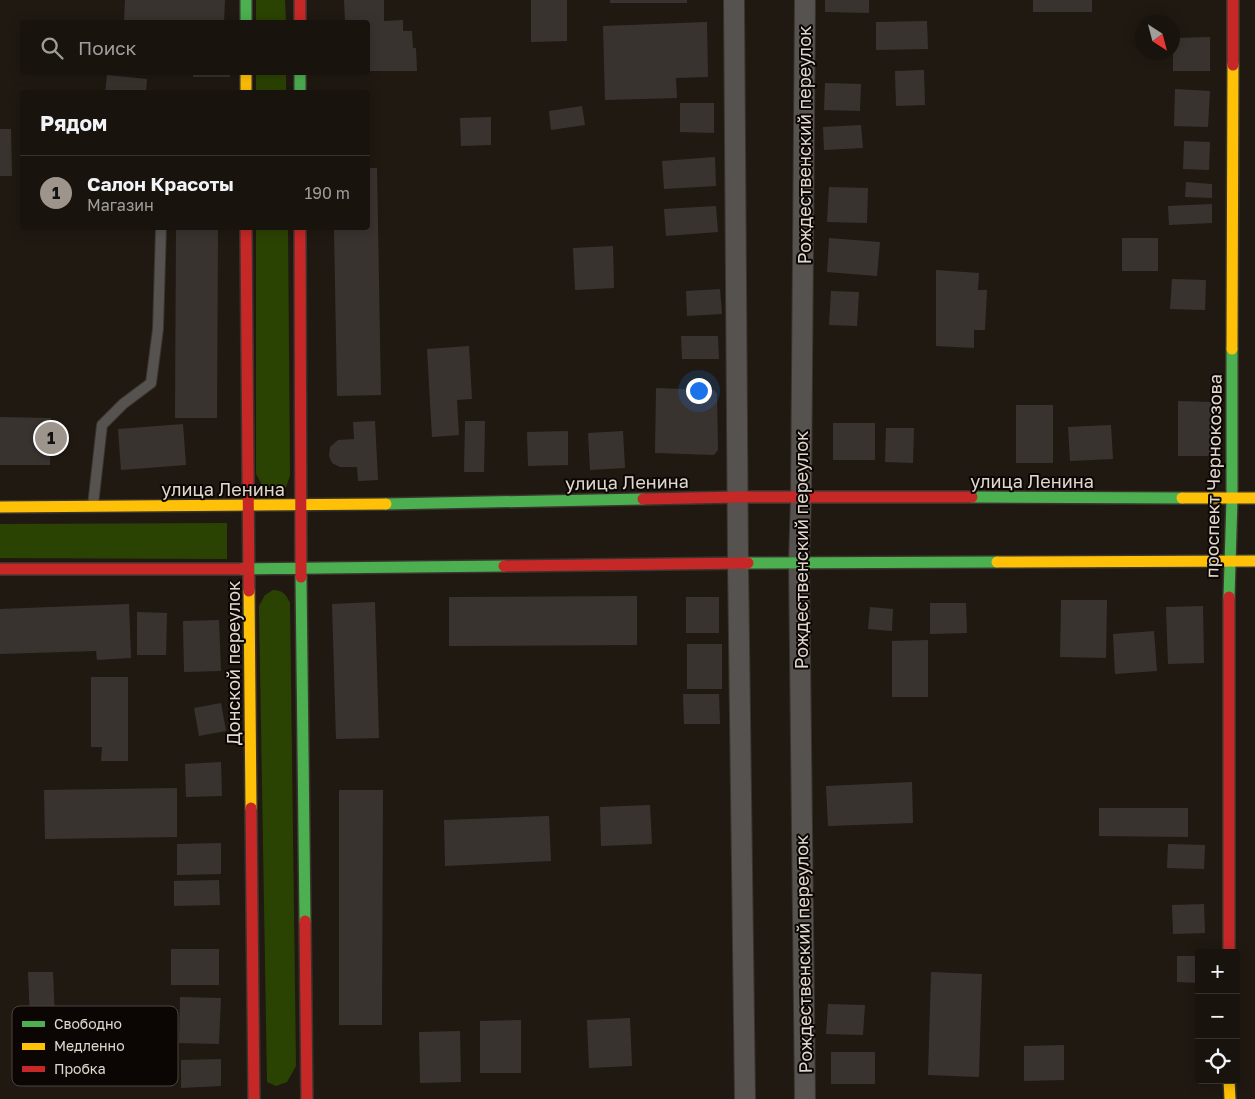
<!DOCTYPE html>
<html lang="ru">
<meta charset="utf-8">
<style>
body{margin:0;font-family:"Golos Text",sans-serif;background:#211c16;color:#f1f3f6}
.controls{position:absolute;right:15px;bottom:15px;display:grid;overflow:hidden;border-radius:5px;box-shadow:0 2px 12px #0003}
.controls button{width:45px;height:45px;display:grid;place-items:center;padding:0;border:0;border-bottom:1px solid #36322e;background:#18130d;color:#f1f3f6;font:25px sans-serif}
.compass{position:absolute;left:1135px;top:15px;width:45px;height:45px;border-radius:50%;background:#18130d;box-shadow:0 2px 12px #0003;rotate:144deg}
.you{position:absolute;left:698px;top:390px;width:18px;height:18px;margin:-12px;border:4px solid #fff;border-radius:50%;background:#1a73e8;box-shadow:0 0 0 8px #1a73e833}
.badge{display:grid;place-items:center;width:32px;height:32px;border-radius:50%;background:#9d958c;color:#111;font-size:16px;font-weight:700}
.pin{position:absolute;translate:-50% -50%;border:2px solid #fff;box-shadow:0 1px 5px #0006}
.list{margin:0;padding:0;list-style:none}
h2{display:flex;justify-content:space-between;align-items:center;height:65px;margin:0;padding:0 20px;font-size:21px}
h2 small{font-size:16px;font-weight:400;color:#9f9e9d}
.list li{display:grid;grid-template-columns:32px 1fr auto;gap:15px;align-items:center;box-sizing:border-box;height:75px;padding:0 20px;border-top:1px solid #36322e}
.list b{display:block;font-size:19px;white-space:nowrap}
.list p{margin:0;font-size:16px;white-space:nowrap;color:#9f9e9d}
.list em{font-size:16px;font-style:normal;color:#9f9e9d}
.icon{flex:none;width:28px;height:28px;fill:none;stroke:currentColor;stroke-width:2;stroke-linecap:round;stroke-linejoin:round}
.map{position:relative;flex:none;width:1255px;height:1099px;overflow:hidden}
.search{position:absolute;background:#18130d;box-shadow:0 2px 12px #0003;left:20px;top:20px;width:350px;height:55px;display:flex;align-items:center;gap:12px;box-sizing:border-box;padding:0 18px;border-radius:5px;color:#9f9e9d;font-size:19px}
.panel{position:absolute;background:#18130d;box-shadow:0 2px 12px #0003;left:20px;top:90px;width:350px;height:140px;border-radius:5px}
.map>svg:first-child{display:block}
.green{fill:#2b4302}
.building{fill:#393330}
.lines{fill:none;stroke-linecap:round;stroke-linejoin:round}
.lane-casing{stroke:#39342d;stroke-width:12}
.street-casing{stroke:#39342d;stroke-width:22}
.fast-casing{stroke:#39342d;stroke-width:14}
.slow-casing{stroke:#39342d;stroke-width:14}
.jam-casing{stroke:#39342d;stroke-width:14}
.lane{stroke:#565250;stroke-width:10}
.street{stroke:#565250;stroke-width:20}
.fast{stroke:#4caf50;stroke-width:11}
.slow{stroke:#ffc107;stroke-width:11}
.jam{stroke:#c62828;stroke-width:11}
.labels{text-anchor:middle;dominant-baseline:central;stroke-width:4;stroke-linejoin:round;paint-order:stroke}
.street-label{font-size:18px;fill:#e0d8cf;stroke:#0b0603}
.key{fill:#0b0603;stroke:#4b4540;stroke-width:1}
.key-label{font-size:14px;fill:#e0d8cf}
</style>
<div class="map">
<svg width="1255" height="1099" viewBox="0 0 1255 1099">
<rect width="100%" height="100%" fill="#201911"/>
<path class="green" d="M256 0H285L286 22H256Z
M256 73H286V92H256Z
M256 228H288L290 476 286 487 277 494 264 489 256 474Z
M227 523V559L0 558V524Z
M273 590C283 590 286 595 290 603L296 1066 287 1082 276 1086 267 1082 259 606 265 595Z"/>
<path class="building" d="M125 0H225L224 22H124Z
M344 0H384V21L403 20V31H412L413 48H416L417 71H370L369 22H345Z
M531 0H567V41L531 42Z
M610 0H687V3H610Z
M825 0H869V13L825 12Z
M1033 0H1092V12H1033Z
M927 21 928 49 876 50V22Z
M707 22 708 77 676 78 677 98 605 100 603 26Z
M1210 37V71H1173V38Z
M924 70 925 105 896 106 895 71Z
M193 72H230V77H193Z
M107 75 147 79 146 92H105Z
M825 83 861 84 860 111 824 110Z
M1175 89 1210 91 1208 127 1174 126Z
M680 103H714V133L680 132Z
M582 106 585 125 551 130 549 111Z
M491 117V145L461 146 460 118Z
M861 125 863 148 824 150 823 127Z
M0 129H11L12 176H0Z
M1184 141 1210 142 1209 170 1183 169Z
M715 157 716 186 664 189 662 161Z
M368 168H377L381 395 337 396 334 228H368Z
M1186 182 1212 184V198L1185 197Z
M829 187 868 188 867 223 827 222Z
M1212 204V223L1169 225 1168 206Z
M716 206 718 232 666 236 664 209Z
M176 228H218L217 418H175Z
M829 238 880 242 877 276 827 272Z
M1122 238H1158V271H1122Z
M613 246 614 288 575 290 573 248Z
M936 270 979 273 978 290H987L985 330H974V348L936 346Z
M1172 279 1206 280 1205 310 1170 309Z
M720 289 722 314 687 316 686 291Z
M831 291 859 292 857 326 829 325Z
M681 336H718L719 359H682Z
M469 346 472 399 457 400 459 435 432 437 427 349Z
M656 388 714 390 717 394 718 450 714 455 655 453Z
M1178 401 1213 402V456H1178Z
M1016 405H1053V463H1016Z
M0 417 51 418 50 465H0Z
M375 421 378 480 358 481 357 467H340L332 463 329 456 330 447 338 440 354 439 353 422Z
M465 421H485L484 472H464Z
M833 423H875V460H833Z
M183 424 186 465 121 470 118 429Z
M1111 425 1113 459 1070 461 1068 427Z
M886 428H914L913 463 885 462Z
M568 431V465L528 466 527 432Z
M623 431 625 468 590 470 588 433Z
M637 596V645L449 646V597Z
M686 597H719V633H686Z
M1061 600H1107L1106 658 1060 657Z
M375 602 379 738 336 739 332 604Z
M930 603H966L967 633 930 634Z
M129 604 131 658 97 660 96 651 0 654V609Z
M1203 606 1204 663 1168 664 1166 607Z
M870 607 893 609 892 631 868 629Z
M137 612 167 613 166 655H137Z
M219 620 221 671 184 672 183 621Z
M1154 631 1157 671 1115 674 1113 634Z
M928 640V697H892V641Z
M687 644H722V689H687Z
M91 677H128V761H101L102 747H91Z
M683 694H719L720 724H684Z
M221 703 226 731 199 736 194 708Z
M221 762 222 796 186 797 185 764Z
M912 782 913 823 828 826 826 786Z
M177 788V837L45 839 44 790Z
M339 790H383L382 1025H339Z
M650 805 652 844 601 846 600 807Z
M1099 808H1188V837L1099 836Z
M549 816 551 861 445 866 444 820Z
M221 843V874L177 875V844Z
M1168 844 1205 845 1204 869 1167 868Z
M219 880 220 905 174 906V881Z
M1204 904 1205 933 1173 934 1172 905Z
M171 949H219V985H171Z
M1177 956H1199V983L1177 982Z
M28 972H53L55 1020 30 1021Z
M931 972 982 974 979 1077 928 1075Z
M180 997 221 998 219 1044 179 1043Z
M828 1004 865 1005 863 1035 826 1034Z
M630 1018 632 1066 589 1068 587 1020Z
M521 1020V1073H480V1021Z
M460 1031 461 1082 420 1083 419 1032Z
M1064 1045V1080L1024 1081V1046Z
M831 1052H875V1084H831Z
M221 1059V1086L181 1088V1060Z"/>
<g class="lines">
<g class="lane-casing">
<path id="lane" d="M93 505 102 425 123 404 151 383 158 329 161 228"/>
</g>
<g class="street-casing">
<path id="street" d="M734 0 738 563 745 1099
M805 1099 799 562 801 498 805 0"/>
</g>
<g class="fast-casing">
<path id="fast" d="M246 0V22
M300 72V92
M972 497 1182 498
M386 504 643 499
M748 563 997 562
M242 569 504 566
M301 577 305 921
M1229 597 1232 499V349"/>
</g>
<g class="slow-casing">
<path id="slow" d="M246 72V92
M1232 349 1233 65
M1182 498H1255
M0 507 386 504
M997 562 1255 561
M249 591 251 808
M1229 1080 1230 1099"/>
</g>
<g class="jam-casing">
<path id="jam" d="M300 0V22
M1233 65V0
M246 228 249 591
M300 228 301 577
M643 499 738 497H972
M504 566 748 563
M0 569H242
M1229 597V953
M251 808 254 1099
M305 921 307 1099"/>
</g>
<use href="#lane" class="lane"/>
<use href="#street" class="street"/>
<use href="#fast" class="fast"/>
<use href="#slow" class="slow"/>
<use href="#jam" class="jam"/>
</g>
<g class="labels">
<g class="street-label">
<text transform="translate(804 145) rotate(-90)">Рождественский переулок</text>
<text transform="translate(1213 476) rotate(-89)">проспект Чернокозова</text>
<text x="1032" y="481">улица Ленина</text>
<text transform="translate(627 482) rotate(-1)">улица Ленина</text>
<text x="223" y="489">улица Ленина</text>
<text transform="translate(801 550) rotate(-90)">Рождественский переулок</text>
<text transform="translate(233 663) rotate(-90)">Донской переулок</text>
<text transform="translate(803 954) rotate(-91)">Рождественский переулок</text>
</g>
</g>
<rect x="12" y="1006" width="166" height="80" rx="8" class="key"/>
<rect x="22" y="1021" width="23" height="6" fill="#4caf50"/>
<rect x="22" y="1043" width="23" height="7" fill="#ffc107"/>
<rect x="22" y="1066" width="23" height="6" fill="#c62828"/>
<g class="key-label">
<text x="54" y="1029">Свободно</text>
<text x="54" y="1051">Медленно</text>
<text x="54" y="1074">Пробка</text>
</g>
</svg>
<div class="controls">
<button>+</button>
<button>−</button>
<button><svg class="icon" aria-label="locate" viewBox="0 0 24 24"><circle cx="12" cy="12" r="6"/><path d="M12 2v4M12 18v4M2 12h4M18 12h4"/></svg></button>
</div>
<svg class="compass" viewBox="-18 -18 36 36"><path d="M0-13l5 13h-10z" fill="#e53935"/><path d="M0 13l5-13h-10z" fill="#9f9e9d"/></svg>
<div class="you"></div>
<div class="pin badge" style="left:51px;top:438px">1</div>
<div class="search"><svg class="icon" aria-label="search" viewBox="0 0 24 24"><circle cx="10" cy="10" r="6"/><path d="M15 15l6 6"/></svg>Поиск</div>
<section class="panel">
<h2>Рядом<small></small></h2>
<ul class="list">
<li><span class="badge">1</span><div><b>Салон Красоты</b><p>Магазин</p></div><em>190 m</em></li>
</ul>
</section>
</div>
